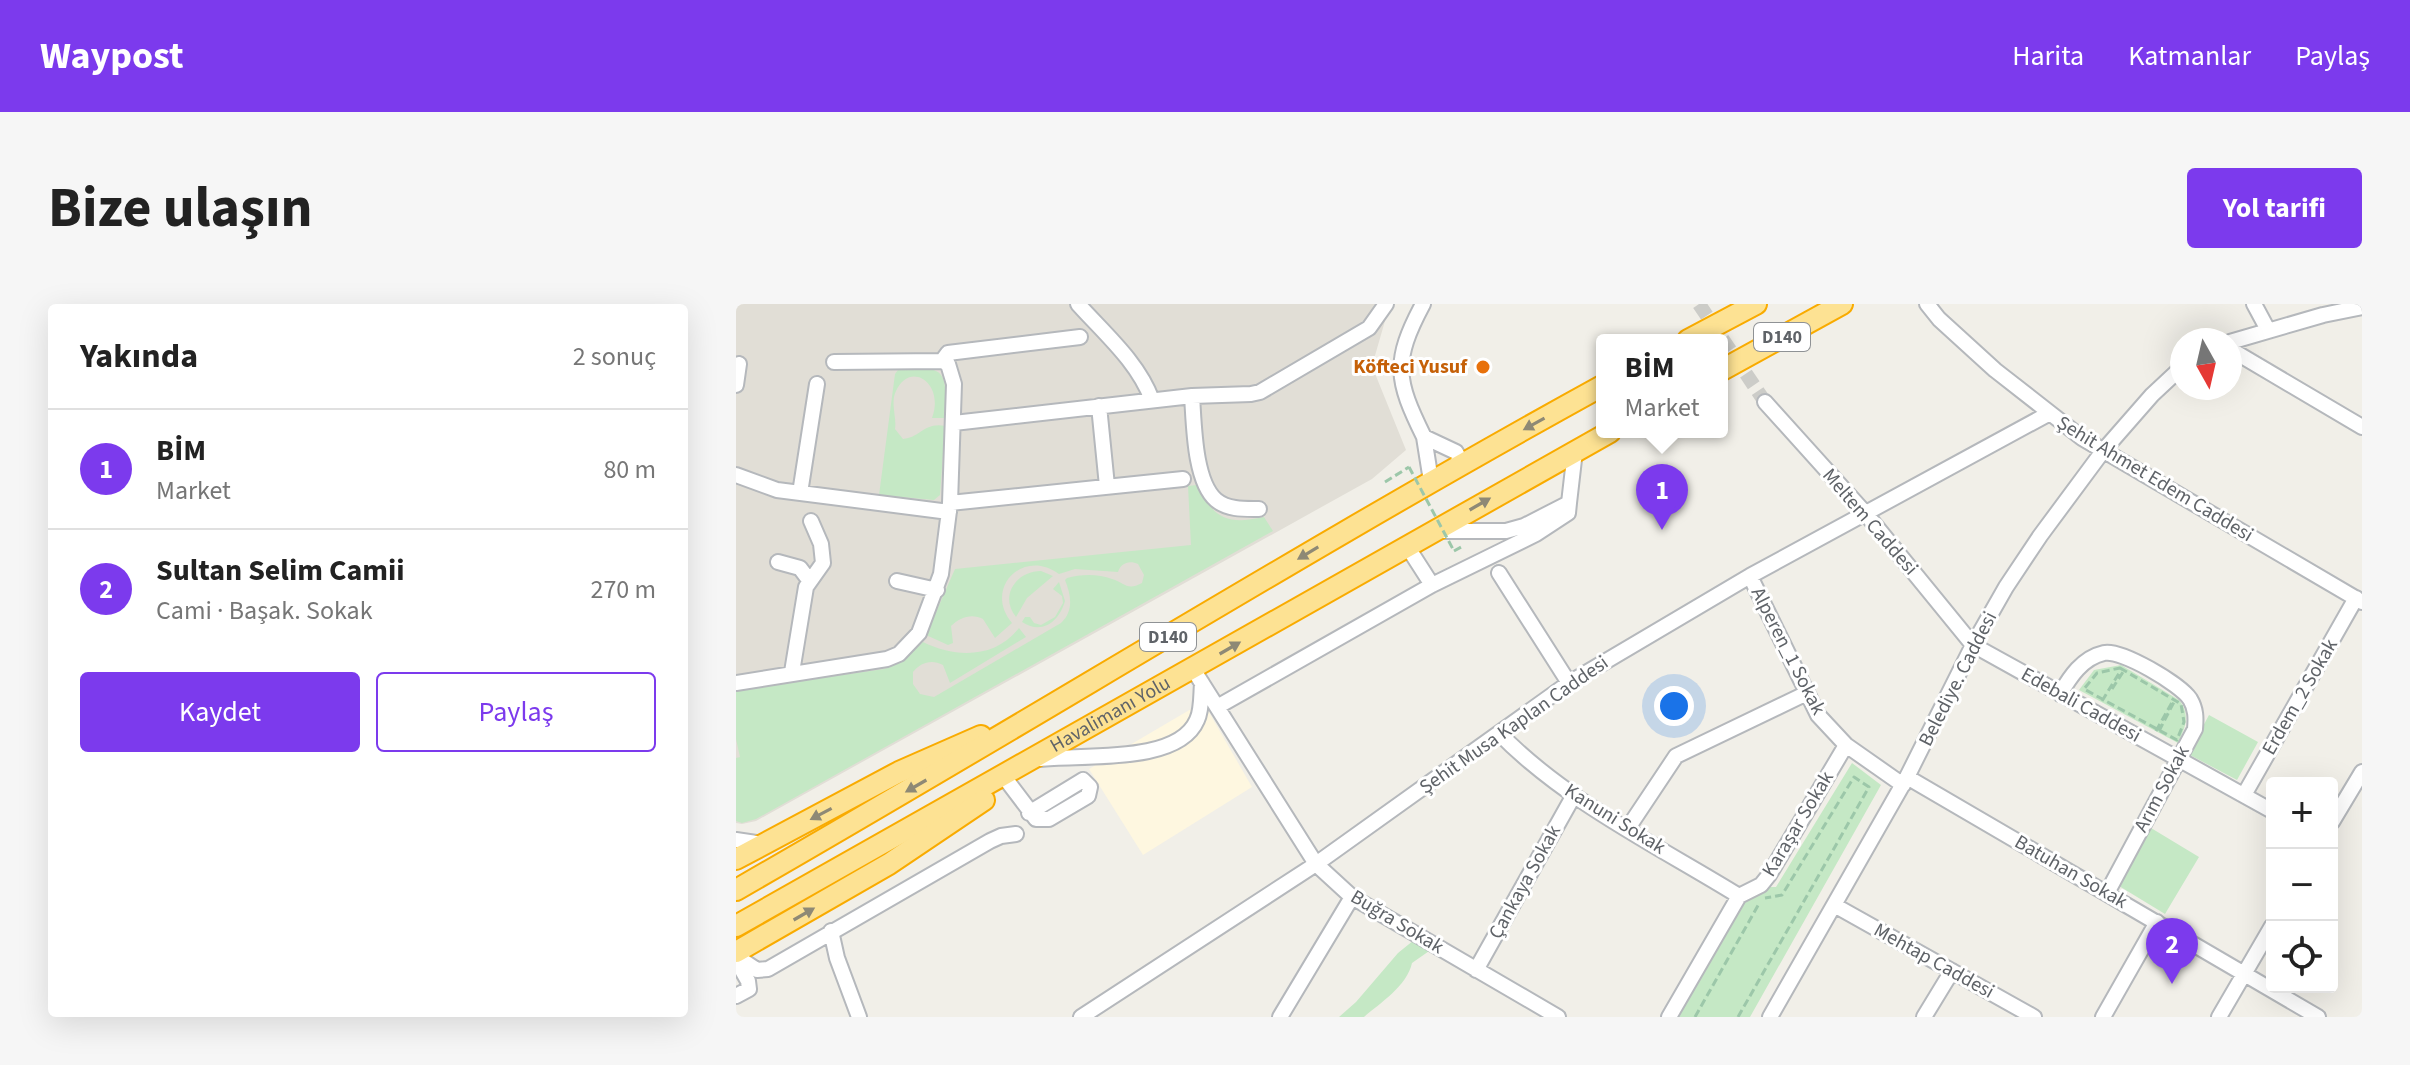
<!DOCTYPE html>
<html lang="tr">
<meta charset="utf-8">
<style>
body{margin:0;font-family:"Source Sans 3",sans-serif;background:#f6f6f6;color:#222}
.controls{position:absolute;right:24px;bottom:24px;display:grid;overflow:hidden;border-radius:8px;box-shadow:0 8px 32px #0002}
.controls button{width:72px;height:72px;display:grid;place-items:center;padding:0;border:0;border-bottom:2px solid #e0e0e0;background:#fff;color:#222;font:40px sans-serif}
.compass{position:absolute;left:1434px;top:24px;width:72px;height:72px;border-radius:50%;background:#fff;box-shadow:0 8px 32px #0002;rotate:172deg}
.you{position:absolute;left:938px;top:402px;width:28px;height:28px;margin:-20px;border:6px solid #fff;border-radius:50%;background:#1a73e8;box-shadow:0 0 0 12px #1a73e833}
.badge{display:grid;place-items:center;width:52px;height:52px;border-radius:50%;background:#7c3aed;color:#fff;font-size:26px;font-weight:700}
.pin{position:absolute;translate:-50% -66px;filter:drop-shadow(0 2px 4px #0008)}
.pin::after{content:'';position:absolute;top:42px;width:28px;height:24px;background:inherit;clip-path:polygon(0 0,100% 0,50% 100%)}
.popup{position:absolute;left:860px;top:30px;width:132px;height:104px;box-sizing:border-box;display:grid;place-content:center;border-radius:8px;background:#fff;filter:drop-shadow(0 2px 6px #0005);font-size:26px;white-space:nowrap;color:#767676}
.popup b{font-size:30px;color:#222}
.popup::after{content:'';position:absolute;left:50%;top:100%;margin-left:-16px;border:16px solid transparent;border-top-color:#fff}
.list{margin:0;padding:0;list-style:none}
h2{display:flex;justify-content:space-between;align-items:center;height:104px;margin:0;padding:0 32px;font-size:34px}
h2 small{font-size:26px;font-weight:400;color:#767676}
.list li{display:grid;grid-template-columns:52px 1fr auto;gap:24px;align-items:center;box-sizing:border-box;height:120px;padding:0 32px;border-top:2px solid #e0e0e0}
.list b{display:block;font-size:30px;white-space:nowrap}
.list p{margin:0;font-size:26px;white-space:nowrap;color:#767676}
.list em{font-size:26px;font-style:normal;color:#767676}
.actions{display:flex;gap:16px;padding:24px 32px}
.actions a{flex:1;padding:18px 0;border:2px solid #7c3aed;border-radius:8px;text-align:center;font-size:28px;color:#7c3aed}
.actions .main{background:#7c3aed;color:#fff}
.icon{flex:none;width:44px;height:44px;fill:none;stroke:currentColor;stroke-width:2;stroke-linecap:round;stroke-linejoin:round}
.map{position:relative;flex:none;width:1626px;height:713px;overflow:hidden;border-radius:8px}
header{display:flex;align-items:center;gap:48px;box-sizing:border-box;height:112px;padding:0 40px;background:#7c3aed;color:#fff}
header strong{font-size:38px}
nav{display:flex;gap:44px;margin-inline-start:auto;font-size:28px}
.intro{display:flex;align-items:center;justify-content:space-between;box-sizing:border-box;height:192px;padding:0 48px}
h1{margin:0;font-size:56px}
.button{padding:20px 36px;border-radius:8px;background:#7c3aed;color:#fff;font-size:28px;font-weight:700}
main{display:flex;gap:48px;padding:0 48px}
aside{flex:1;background:#fff;border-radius:8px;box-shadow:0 8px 32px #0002}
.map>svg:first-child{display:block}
.commercial{fill:#fef7e0}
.education{fill:#e1ded6}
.green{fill:#c5e8c5}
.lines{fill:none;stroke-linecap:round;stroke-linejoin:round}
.minor-tunnel{stroke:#ccccc8;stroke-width:14;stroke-dasharray:14 7;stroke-linecap:butt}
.minor-casing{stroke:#b5b8bc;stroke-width:18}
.highway-casing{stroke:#f9ab00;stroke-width:24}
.path{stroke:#9cc7a9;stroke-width:3;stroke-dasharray:8 4;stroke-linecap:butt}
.minor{stroke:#fff;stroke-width:14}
.highway{stroke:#fde293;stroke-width:20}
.path-bridge{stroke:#9cc7a9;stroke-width:3;stroke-dasharray:8 4;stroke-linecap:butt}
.oneway{fill:#8e8975}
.food-dot{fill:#e8710a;stroke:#fff;stroke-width:3}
.labels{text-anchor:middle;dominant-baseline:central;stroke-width:6;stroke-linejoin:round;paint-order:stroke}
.shield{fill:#fff;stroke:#8f9295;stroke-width:2}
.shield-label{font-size:18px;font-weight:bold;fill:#5f6368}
.food-label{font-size:20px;font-weight:bold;fill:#c56008;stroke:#fff;text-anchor:end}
.street-label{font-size:20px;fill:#5f6368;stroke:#fff}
</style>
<header>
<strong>Waypost</strong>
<nav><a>Harita</a><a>Katmanlar</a><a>Paylaş</a></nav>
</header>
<div class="intro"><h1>Bize ulaşın</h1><a class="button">Yol tarifi</a></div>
<main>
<aside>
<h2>Yakında<small>2 sonuç</small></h2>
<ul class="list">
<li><span class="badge">1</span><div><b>BİM</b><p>Market</p></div><em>80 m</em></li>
<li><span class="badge">2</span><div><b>Sultan Selim Camii</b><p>Cami · Başak. Sokak</p></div><em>270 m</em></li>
</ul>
<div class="actions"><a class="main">Kaydet</a><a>Paylaş</a></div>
</aside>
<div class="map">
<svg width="1626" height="713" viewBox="0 0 1626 713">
<rect width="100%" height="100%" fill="#f1efe8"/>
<path class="commercial" d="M467 398 516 483 407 551 353 465Z"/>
<path class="education" d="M0 0H658L651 10 638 55 640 72 670 146 636 175 20 517 6 520 0 519Z"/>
<path class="green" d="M165 62C214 64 209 68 210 114H196C209 79 174 56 160 87 154 99 161 113 159 125L167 135C184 134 188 118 209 122L204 191 198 196 143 191 159 70Z
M461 181C478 215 491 221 528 213L537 227 20 515 6 519 0 517V454L4 453 0 435V386L148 365 165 358 187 338C219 354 259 355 283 324L290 333 214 379 207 361C196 355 185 358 177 368V380L184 390 198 393 325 319C338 307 335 291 329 276L331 274C345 270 363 270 376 275 389 279 391 287 406 279L408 271 402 260C393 256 385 259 382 268L339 265 323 270C287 243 247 285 276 319L259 334 247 315C236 309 224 313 215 322L217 339 212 341 190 331 219 265 455 241 452 182Z
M305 267 317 272 291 294 280 313C263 292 280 267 305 267Z
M323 278 329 297C323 318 306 331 286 318L289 313H294L298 319 305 321 319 313 327 299 326 292 317 285Z
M1385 361 1443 396C1455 411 1449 424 1442 439L1343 386 1358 366Z
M1473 411 1522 438 1501 476 1452 450Z
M1116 459 1145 481 1014 713H928L1013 583H1040Z
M1415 524 1463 553 1429 610 1383 582Z
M683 632 696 645 676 659C671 682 644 699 628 713H603L620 698 662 649Z"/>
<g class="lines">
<path class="minor-tunnel" d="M963 0 1029 98"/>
<g class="minor-casing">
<path id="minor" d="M342 0C369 30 402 58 416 96
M687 0C656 58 660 76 688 133
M1191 0 1203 15 1259 66 1346 134 1626 298
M1518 0 1532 26
M1494 38 1587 11 1626 3
M1494 45 1626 123
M206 57 212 49 344 33
M0 81 3 60
M456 92C458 119 458 177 480 196 492 206 509 205 523 205
M1029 98 1130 210 1237 341 1536 507
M363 102 371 182
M218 119 456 92 515 90 524 88 633 24 650 0
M0 171 41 186 213 208
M695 177 688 133 720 148 726 159
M64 189 81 80
M214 199 447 175
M700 227H770L788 222 833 199 839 147
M671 242 696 281
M42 258 64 264 73 276
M763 269 833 379
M1014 272 1082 411 1110 441 1167 481
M161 277 201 286
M457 365 580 560 616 593 822 713
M56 368 70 283 87 259 85 240 75 217
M0 379 151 355 163 350 183 329 205 270 214 199 218 80 212 60 206 57 98 58
M1324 390C1334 373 1346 354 1368 349 1385 345 1444 380 1454 395 1460 405 1460 414 1459 425L1371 589
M481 403 696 281 800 230 832 209 833 199
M763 429C829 497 922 542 1003 592
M304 455C344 450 442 461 461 416 466 406 465 390 466 379
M1171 473 1582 713
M272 478 300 515H313L352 492 354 483 347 476 293 509
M1508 491 1620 294
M1596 518 1626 468
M892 524 940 452 1071 389
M0 536 28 540
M1098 601 1298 713
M95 627 101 654 123 713
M0 652 21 666 32 665 254 537 265 532 280 530
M740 666 838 491
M0 692 13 685 12 677 0 656
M345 713 580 560 833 379 1014 272 1312 110
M544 713 616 593
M933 713 1003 592 1025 581 1033 571 1110 441
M1034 713 1171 473 1237 341 1270 283 1304 232 1367 147 1416 91 1446 63
M1188 713 1216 667
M1367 713 1421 618
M1483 713 1536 622"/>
</g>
<g class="highway-casing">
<g id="highway">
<path d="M952 36 1020 0"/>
<path d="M986 66 1106 0"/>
<path d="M0 555 163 468 245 432"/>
<path d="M0 586C290 420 573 243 866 82"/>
<path id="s1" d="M0 622 874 128"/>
<path d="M0 648 153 560 248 496"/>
</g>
</g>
<path class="path" d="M649 178 673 163
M718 247 727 242
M1384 364 1445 400 1448 418 1441 436 1348 385 1361 369Z
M1376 385 1387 368
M1366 397 1385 366
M1420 427 1438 395
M1423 427 1438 398
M959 713 1024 598
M1002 713 1133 483 1118 473 1046 591 1029 594"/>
<use href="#minor" class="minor"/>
<use href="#highway" class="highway"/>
<path class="path-bridge" d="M673 163 718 247"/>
</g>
<defs><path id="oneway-solid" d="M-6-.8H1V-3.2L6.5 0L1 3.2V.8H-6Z" transform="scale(2)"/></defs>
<g class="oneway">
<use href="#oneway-solid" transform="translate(798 120) rotate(151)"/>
<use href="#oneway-solid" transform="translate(744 200) rotate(-30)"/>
<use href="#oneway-solid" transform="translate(572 249) rotate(149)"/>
<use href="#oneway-solid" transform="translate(494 344) rotate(-30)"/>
<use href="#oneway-solid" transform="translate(180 482) rotate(150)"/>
<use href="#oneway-solid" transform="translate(85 510) rotate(152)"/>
<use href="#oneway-solid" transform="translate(68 610) rotate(-30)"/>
</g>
<circle class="food-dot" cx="747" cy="63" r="8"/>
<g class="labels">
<g class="shield">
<rect x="1018" y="19" width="56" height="28" rx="6"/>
<rect x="404" y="319" width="56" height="28" rx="6"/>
</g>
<g class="shield-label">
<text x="1046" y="33">D140</text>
<text x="432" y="333">D140</text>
</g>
<g class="food-label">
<text x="731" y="63">Köfteci Yusuf</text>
</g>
<g class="street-label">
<text transform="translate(1419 175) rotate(31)">Şehit Ahmet Edem Caddesi</text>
<text transform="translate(1134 218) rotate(49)">Meltem Caddesi</text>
<text transform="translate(1052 347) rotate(63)">Alperen_1 Sokak</text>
<text transform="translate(1222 375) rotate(-63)">Belediye. Caddesi</text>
<text transform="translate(1564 393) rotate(-60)">Erdem_2 Sokak</text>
<text transform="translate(1345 401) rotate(29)">Edebali Caddesi</text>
<text stroke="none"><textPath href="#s1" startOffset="430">Havalimanı Yolu</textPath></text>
<text transform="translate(778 421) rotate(-35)">Şehit Musa Kaplan Caddesi</text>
<text transform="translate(1426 485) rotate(-62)">Arım Sokak</text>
<text transform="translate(879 515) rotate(32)">Kanuni Sokak</text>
<text transform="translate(1062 520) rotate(-59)">Karaşar Sokak</text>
<text transform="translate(1335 568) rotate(30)">Batuhan Sokak</text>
<text transform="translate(789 578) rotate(-61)">Çankaya Sokak</text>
<text transform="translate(661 618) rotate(31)">Buğra Sokak</text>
<text transform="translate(1198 657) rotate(29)">Mehtap Caddesi</text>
</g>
</g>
</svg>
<div class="controls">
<button>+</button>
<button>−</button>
<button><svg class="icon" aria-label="locate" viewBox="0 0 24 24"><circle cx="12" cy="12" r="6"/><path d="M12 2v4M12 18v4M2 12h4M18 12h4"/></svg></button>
</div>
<svg class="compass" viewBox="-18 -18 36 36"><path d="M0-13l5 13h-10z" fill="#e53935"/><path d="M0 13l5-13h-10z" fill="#767676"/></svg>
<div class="you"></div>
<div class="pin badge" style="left:926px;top:226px">1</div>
<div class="popup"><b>BİM</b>Market</div>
<div class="pin badge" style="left:1436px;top:680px">2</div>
</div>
</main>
